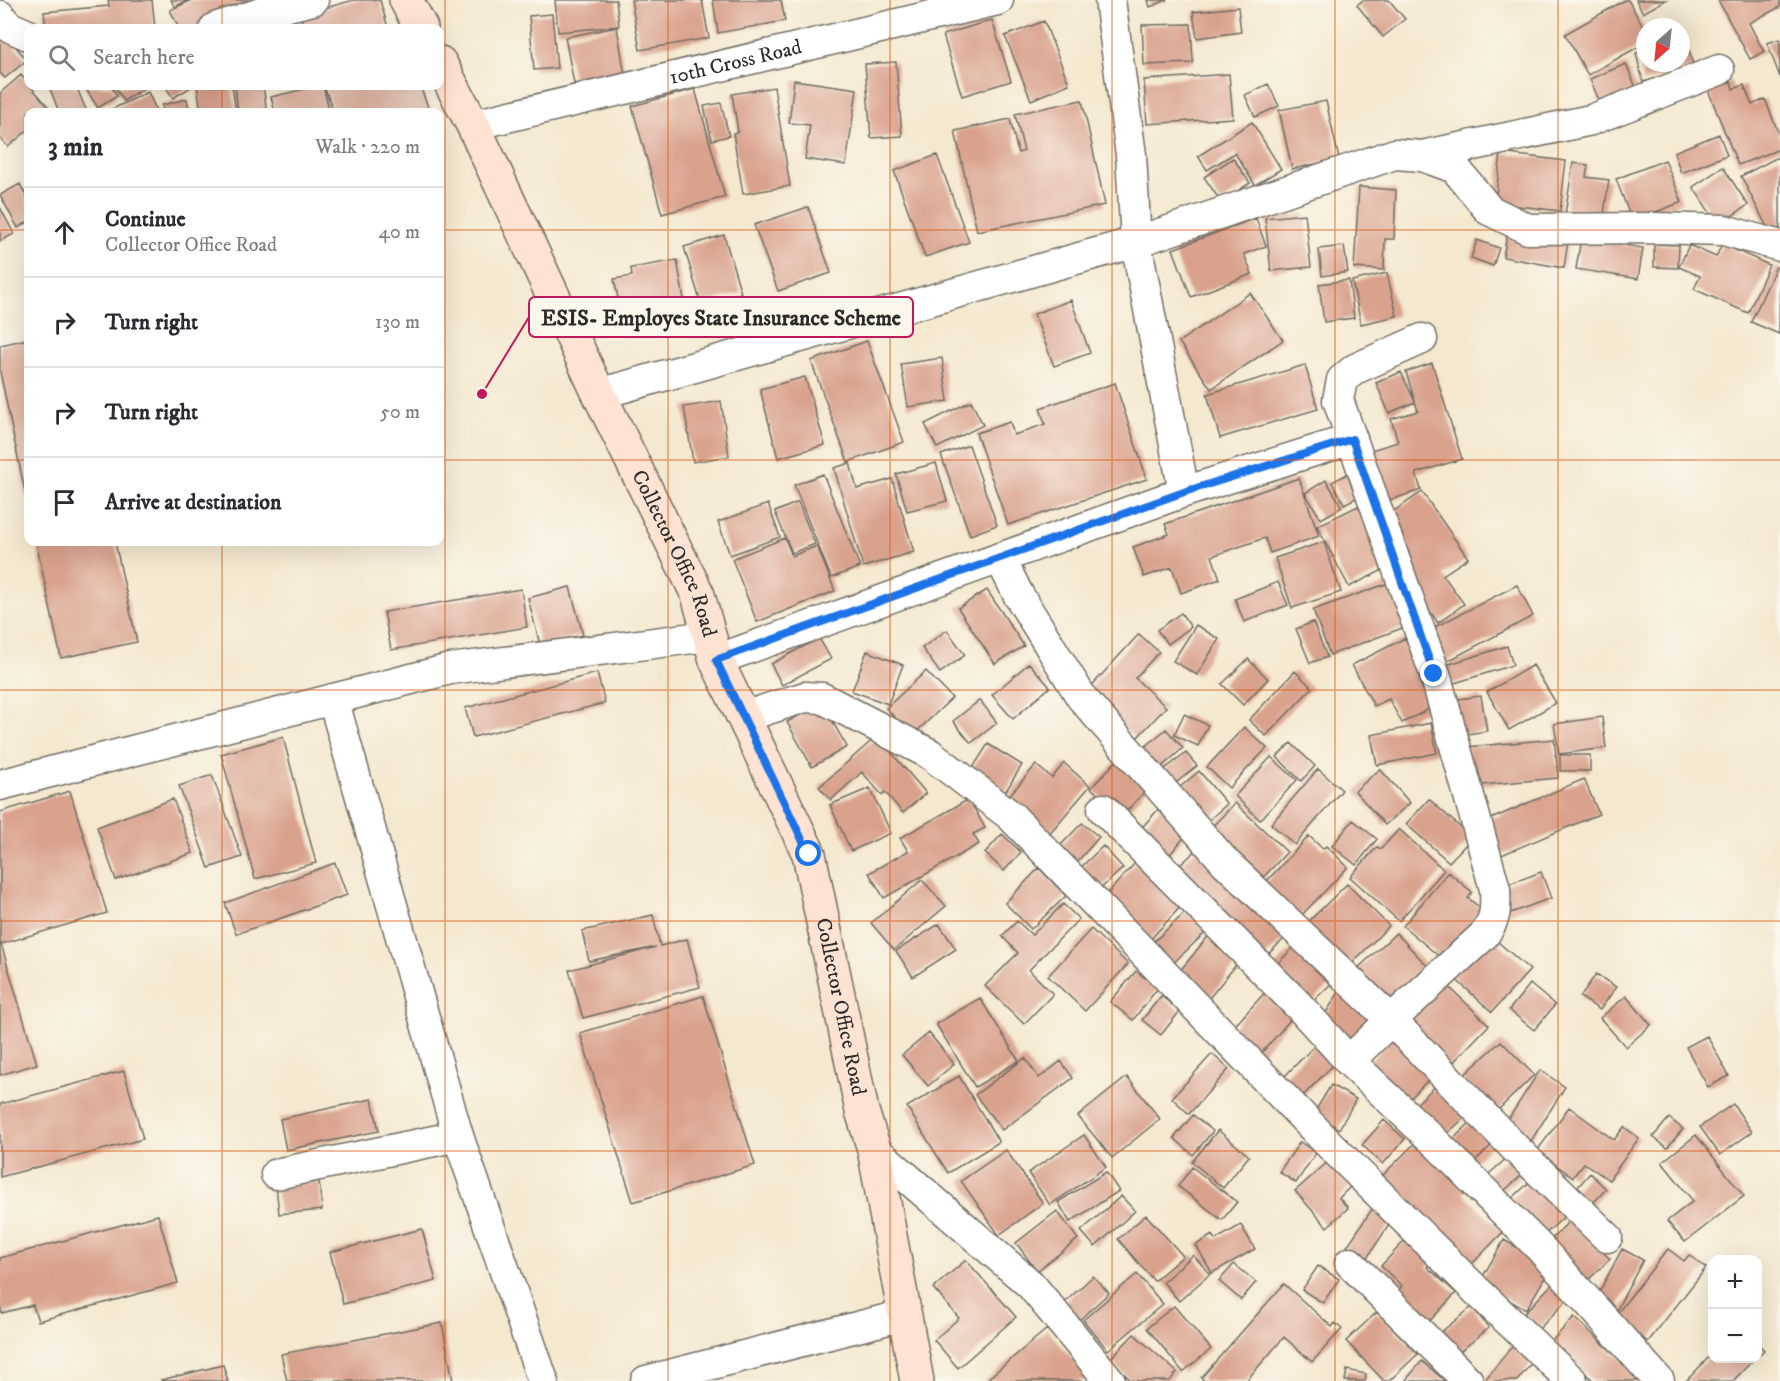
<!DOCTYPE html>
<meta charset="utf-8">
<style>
body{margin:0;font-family:"IM FELL DW Pica",serif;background:#f7f7f7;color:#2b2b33}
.controls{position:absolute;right:18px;bottom:18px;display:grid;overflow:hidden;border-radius:12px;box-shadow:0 6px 24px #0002}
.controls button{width:54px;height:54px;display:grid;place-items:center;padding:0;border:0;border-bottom:2px solid #e1e1e2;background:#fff;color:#2b2b33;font:30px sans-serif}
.compass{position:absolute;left:1636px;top:18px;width:54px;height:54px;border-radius:50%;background:#fff;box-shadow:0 6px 24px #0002;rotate:207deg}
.stop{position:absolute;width:18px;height:18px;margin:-14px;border:4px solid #1a73e8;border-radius:50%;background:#fff}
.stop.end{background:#1a73e8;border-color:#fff;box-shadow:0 2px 6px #0008}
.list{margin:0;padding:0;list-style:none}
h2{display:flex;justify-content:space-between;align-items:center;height:78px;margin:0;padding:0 24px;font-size:26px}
h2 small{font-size:20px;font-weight:400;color:#7c7c81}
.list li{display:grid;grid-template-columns:39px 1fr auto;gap:18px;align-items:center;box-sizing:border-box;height:90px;padding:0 24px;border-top:2px solid #e1e1e2}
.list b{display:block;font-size:22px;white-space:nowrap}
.list p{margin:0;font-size:20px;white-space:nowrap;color:#7c7c81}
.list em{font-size:20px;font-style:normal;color:#7c7c81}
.icon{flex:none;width:33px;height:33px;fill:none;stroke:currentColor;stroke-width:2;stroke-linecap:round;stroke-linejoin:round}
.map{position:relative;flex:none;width:1780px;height:1381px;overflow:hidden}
.search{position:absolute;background:#fff;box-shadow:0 6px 24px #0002;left:24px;top:24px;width:420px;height:66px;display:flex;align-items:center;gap:15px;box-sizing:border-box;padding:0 21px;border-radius:12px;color:#7c7c81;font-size:22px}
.panel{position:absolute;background:#fff;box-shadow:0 6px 24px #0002;left:24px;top:108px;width:420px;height:438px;border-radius:12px}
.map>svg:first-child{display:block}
.building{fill:#d9a28d}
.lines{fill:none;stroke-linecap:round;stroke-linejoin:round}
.street-casing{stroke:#716d64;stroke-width:33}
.secondary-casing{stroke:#716d64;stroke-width:36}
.street{stroke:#fff;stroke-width:30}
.secondary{stroke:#fee3d2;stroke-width:33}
.route{stroke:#1a73e8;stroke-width:8}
.grid{fill:none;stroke:#df570e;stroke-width:1.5;stroke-opacity:0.55}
.labels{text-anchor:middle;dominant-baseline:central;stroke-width:4.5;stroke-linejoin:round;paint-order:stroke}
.street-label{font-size:21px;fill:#2b2b2b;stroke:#fbf7ec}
.leader{fill:none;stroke:#c2185b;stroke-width:2}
.callout-dot{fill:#c2185b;stroke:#fbf7ec;stroke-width:2}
.callout{fill:#fbf7ec;stroke:#c2185b;stroke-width:2}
.callout-label{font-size:22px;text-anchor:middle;font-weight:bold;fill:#2b2b2b}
</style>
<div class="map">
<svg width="1780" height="1381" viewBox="0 0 1780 1381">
<rect width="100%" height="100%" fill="#fbf7ec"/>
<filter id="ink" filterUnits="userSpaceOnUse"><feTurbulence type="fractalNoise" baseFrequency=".0167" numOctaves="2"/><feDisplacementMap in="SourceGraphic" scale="12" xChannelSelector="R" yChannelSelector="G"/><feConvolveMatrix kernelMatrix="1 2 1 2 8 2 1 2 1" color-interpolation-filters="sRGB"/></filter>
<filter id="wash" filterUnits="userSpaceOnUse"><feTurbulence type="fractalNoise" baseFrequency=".008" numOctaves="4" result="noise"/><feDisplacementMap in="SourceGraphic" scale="24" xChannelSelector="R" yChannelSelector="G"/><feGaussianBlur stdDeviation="1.35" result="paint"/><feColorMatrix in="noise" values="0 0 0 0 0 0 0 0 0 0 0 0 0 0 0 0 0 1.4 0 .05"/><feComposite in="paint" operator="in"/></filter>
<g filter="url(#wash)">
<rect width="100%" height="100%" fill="#f4e8cf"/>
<g id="blocks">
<path class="building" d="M108 0H152L155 28H46L44 12 109 6Z
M171 0H188L175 7Z
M192 0H261L201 28H179L170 10Z
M354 0H380L388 28H304L300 15Z
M555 0H616L619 26 558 32Z
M631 0H702L709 38 640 50Z
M713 0H781L785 21 718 33Z
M1148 0H1167L1150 7Z
M1363 0H1389L1405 19 1383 37 1357 5Z
M1625 0H1628L1645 30V43L1588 75 1565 34Z
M1636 0H1666L1643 13Z
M1718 0H1780V7L1749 23 1764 52 1750 59Z
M1238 7 1241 32 1197 38 1193 12Z
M293 14 297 28H253Z
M552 14 557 68 534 70 529 16Z
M992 20 1011 81 962 96 943 35Z
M1044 21 1069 84 1031 100 1005 36Z
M1191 24 1193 63 1144 65 1142 25Z
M617 27 625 75 574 84 565 37Z
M0 28 27 60 5 78 0 73Z
M1780 39V77L1767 43Z
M1686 40 1694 68 1643 82 1636 53 1645 51V63H1681V41Z
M896 62 902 136 871 138 865 64Z
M1626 64 1637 90 1601 105 1590 79Z
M1229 74 1233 118 1147 124 1144 80Z
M21 75 51 110 49 112H28V130L8 147 0 138V93Z
M794 80 857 89 846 165 805 159 810 125 789 123Z
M1731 81 1733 89 1744 85 1752 105 1765 99 1780 137V149L1738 165 1708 90Z
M1268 84 1279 106 1255 117 1245 95Z
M49 86H76L87 112H59Z
M84 86H111L117 96 98 108Z
M114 86H147L124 101Z
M165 86H193L173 98Z
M197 86H232L236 112H201Z
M235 86H263L267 112H238Z
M317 86H323L330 112H275L271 97Z
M324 86H420L430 112H334Z
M774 87 790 186 743 194 733 133 738 132 732 94Z
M695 89 725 197 662 214 632 106Z
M148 92 157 112H109L108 111Z
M187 99 190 112H163L162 105Z
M1082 100 1105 205 977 231 955 131 1010 119 1018 153 1024 151 1015 114Z
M1326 101 1339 159 1292 169 1279 110Z
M721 103 729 136 712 140 704 106Z
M1252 122 1281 169 1255 185 1235 153 1207 170 1198 156Z
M1719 134 1727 155 1681 173 1674 152Z
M1501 153 1566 161 1560 211 1495 203Z
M937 155 969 242 925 257 894 171Z
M1780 156V228L1770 233 1741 176Z
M1233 158 1250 183 1221 202 1204 177Z
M1665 160 1682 202 1632 221 1616 179Z
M1573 163 1588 165 1586 177 1609 180 1603 221 1565 215Z
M1723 167 1748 205 1718 225 1693 187Z
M20 184 28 200V222L18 228 0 195Z
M1359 187 1396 190 1394 239H1385L1384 270 1354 268Z
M0 207 14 234 0 241Z
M808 207 831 273 778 291 754 225Z
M1305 214 1311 267 1271 271 1265 218Z
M1256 218 1266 246 1244 254 1252 274 1191 297 1173 249Z
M1508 230 1568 241 1564 268 1503 257Z
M724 235 741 293 701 304 684 247Z
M1581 238 1643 248 1638 279 1576 269Z
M1477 240 1499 248 1493 266 1471 258Z
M1654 244 1679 245 1678 268 1654 267Z
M1722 244 1769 265 1748 313 1694 289 1700 276 1679 267 1689 245 1716 257Z
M1344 246 1348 272 1322 276 1319 249Z
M677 260 687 316 624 327 614 279 632 276 631 268Z
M1776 267 1780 269 1779 334 1751 322Z
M1387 273 1397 316 1361 324 1352 281Z
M1349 280 1354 318 1324 322 1319 284Z
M1250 293 1283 340 1211 389 1179 342Z
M1071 300 1090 353 1054 366 1034 314Z
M28 339V501H27L0 372V345Z
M867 341 904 442 848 462 811 361Z
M942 358 948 401 908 407 901 364Z
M1432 363 1462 459 1416 473 1421 490 1387 501 1371 450 1398 442 1391 419 1418 411 1406 372Z
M1305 365 1318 409 1220 438 1207 394Z
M1401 372 1415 402 1389 413 1376 383Z
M805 377 825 445 778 458 760 389Z
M1115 383 1147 479 1008 525 976 433 1010 422 1014 435 1045 424 1040 408Z
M721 401 729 456 693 462 684 407Z
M971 401 983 425 937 448 925 424Z
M969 445 997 525 970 535 941 455Z
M850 463 857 489 892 479 914 552 863 567 834 468Z
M936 463 947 501 907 511 896 474Z
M1353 471 1366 493 1344 504 1332 482Z
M823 474 860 567 831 578 794 485Z
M1299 478 1319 536 1270 553 1265 538 1212 556 1220 579 1181 593 1172 567 1144 577 1133 547 1169 534 1165 524Z
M1326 480 1342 507 1321 519 1305 493Z
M1422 492 1468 558 1443 575 1464 604 1438 623 1396 562 1409 552 1385 517Z
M798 502 815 544 792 553 775 512Z
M768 504 780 537 730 555 718 522Z
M1358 506 1389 567 1349 587 1317 526Z
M785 538 792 556 817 546 835 591 757 622 732 559Z
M36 542H115L137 642 61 658Z
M1324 542 1341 592 1292 608 1275 558Z
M1278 582 1288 605 1244 622 1235 599Z
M1389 583 1405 627 1330 655 1313 610Z
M1517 585 1533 616 1444 663 1427 631Z
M570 587 583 635 540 645 528 598Z
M521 589 527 627 391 650 384 612Z
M987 590 1024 646 995 664 958 608Z
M1181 613 1191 627 1168 644 1157 630Z
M1313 622 1327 657 1310 663 1296 629Z
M1196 625 1219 639 1197 675 1173 661Z
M947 630 965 655 940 673 922 648Z
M1139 634 1159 652 1135 678 1166 707 1136 739 1086 692Z
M819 638 831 659 782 685 771 664Z
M1405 638 1439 704 1402 723 1389 699 1374 706 1352 665Z
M1507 646 1513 665 1445 686 1440 667Z
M867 651 903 665 888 704 852 691Z
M1248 659 1268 679 1243 705 1222 684Z
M1029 663 1050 687 1013 719 992 695Z
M1533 665 1556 703 1509 730 1487 692Z
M926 671 952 698 912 736 886 708Z
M1295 671 1312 688 1266 736 1249 720Z
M597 673 605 703 473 737 465 708Z
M1481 696 1487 731 1456 736 1451 700Z
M980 700 997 723 971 743 953 721Z
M822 703 847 747 812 767 787 722Z
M1184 714 1208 725 1198 746 1174 735Z
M1602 717 1606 748 1559 754 1554 724Z
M1431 723 1437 753 1377 765 1371 735Z
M1244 727 1267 748 1229 788 1207 767Z
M1166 729 1183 748 1155 773 1138 753Z
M877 736 926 793 903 813 885 792 882 795 862 772 831 800 819 787Z
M283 737 316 863 255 879 221 754Z
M1554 739 1556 755H1554H1556L1558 778 1471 786 1467 747Z
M1291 743 1315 766 1301 781 1277 757Z
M988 744 1022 765 1001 799 967 777Z
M1186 753 1197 766 1168 789 1157 775Z
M1560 755H1590V771H1560Z
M1271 757 1297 780 1260 820 1235 796Z
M1118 759 1149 787 1122 816 1091 788Z
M1064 763 1090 786 1049 834 1007 798 1036 765 1052 778Z
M1318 769 1342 790 1295 845 1271 824Z
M1380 769 1410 803 1385 825 1355 791Z
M1199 771 1227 804 1202 826 1173 793Z
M212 775 242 857 209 868 179 786Z
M1584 779 1599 814 1492 859 1477 825Z
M870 788 891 833 851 851 830 805Z
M70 791 107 913 1 944 37 1064 0 1075V812Z
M173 799 193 853 116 880 97 827Z
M969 799 985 828 973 834 979 844 884 898 869 873 908 851 900 838Z
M1429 799 1472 838 1449 862 1406 824Z
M1235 803 1287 852 1260 881 1207 832Z
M1163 804 1192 828 1167 858 1137 833Z
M1353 820 1377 839 1356 865 1332 846Z
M1082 823 1099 837 1077 862 1060 846Z
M1399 829 1444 870 1399 921 1350 877 1377 847 1381 849Z
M1002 834 1021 852 1004 871 985 853Z
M1309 836 1323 849 1326 846 1348 867 1298 919 1262 886Z
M1202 845 1287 936 1263 959 1177 868Z
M1103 846 1123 868 1097 892 1077 871Z
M1136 862 1183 904 1147 943 1106 895Z
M335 863 347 895 236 934 225 903Z
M1039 868 1066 896 1031 929 1005 903Z
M1448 872 1472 892 1468 898 1488 914 1447 963 1403 926Z
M1541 872 1551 898 1508 914 1498 888Z
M922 880 946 906 894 950 871 923Z
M1347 884 1389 926 1349 966 1306 924Z
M1063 904 1079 919 1029 970 1053 994 1024 1024 985 986 1018 953 1002 936 1017 921 1032 935Z
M1188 910 1207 931 1168 968 1148 947Z
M653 915 660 946 687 939 700 987 583 1018 569 970 656 947 589 961 582 931Z
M939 924 956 949 913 977 896 951Z
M1091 929 1128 964 1085 1011 1048 976Z
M1214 929 1245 954 1206 1002 1175 977Z
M1396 933 1434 973 1393 1010 1356 970Z
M1489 934 1530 970 1492 1012 1452 976Z
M1301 940 1337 978 1310 1004 1274 967Z
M1136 971 1158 988 1133 1020 1110 1002Z
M1596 974 1616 987 1600 1010 1580 997Z
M1443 981 1489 1025 1447 1069 1401 1025Z
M1530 984 1555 1005 1534 1030 1509 1010Z
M1268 989 1296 1013 1259 1056 1230 1031Z
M1339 992 1378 1017 1361 1045 1322 1019Z
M703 996 755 1165 633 1202 580 1033Z
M1161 996 1180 1011 1161 1035 1142 1020Z
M1626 996 1651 1025 1626 1047 1600 1018Z
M980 998 1019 1061 975 1087 936 1024Z
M929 1033 954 1064 928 1086 902 1055Z
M1396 1033 1437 1071 1407 1102 1367 1064Z
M1707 1036 1729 1076 1708 1087 1686 1047Z
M1501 1041 1534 1075 1495 1113 1461 1078Z
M1317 1043 1336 1062 1301 1098 1282 1079Z
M1212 1054 1229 1069 1189 1114 1172 1098Z
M1025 1058 1039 1078 1061 1061 1073 1078 1002 1130 975 1095Z
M1540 1070 1565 1087 1531 1141 1505 1124Z
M124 1071 143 1139 0 1177V1104Z
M959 1076 999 1142 948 1173 907 1107Z
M1127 1077 1160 1119 1112 1158 1078 1116Z
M1444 1078 1474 1109 1440 1140 1411 1109Z
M1331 1085 1356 1099 1339 1129 1314 1113Z
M372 1099 379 1131 286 1150 280 1119Z
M1733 1104 1752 1132 1720 1155 1700 1127Z
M1569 1107 1614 1140 1624 1127 1639 1138 1609 1180 1584 1163 1573 1177 1537 1151Z
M1193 1115 1213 1131 1193 1155 1174 1138Z
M1477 1116 1499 1138 1469 1167 1447 1145Z
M1669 1118 1683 1129 1667 1148 1653 1137Z
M1384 1120 1405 1139 1383 1164 1362 1145Z
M1218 1130 1249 1156 1223 1188 1192 1162Z
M1084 1135 1106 1167 1050 1205 1028 1173Z
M1696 1135 1744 1196 1685 1242 1667 1221 1693 1201 1662 1162Z
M1422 1136 1472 1184 1463 1193 1503 1232 1471 1265 1380 1178Z
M1300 1142 1316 1153 1296 1183 1279 1172Z
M1006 1150 1043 1203 999 1235 961 1181Z
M1509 1156 1524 1173 1496 1198 1481 1181Z
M1329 1161 1351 1186 1339 1198 1348 1208 1327 1227 1295 1191Z
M1192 1167 1237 1202 1222 1220 1178 1186Z
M1106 1172 1119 1191 1070 1222 1058 1202Z
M1590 1173 1606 1189 1585 1212 1569 1197Z
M1532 1180 1565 1216 1543 1236 1510 1200Z
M319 1181 322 1210 279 1214 276 1186Z
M1121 1196 1135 1211 1095 1247 1081 1231Z
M1372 1209 1391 1222 1363 1264 1344 1251Z
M1057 1211 1078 1239 1037 1271 1016 1243Z
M158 1215 178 1283 38 1321 33 1305 2 1313 0 1306V1258Z
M1146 1215 1183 1256 1154 1281 1118 1239Z
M1570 1220 1610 1259 1587 1281 1548 1243Z
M1241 1225 1255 1249 1212 1273 1196 1245 1212 1235 1215 1240Z
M422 1229 436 1281 343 1304 330 1252Z
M1409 1236 1435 1259 1427 1267 1456 1293 1424 1327 1392 1298 1402 1286 1381 1266Z
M1504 1240 1551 1267 1526 1310 1479 1283Z
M1622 1249 1643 1260 1615 1313 1594 1302Z
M1668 1249 1684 1261 1689 1255 1706 1268 1648 1342 1615 1316Z
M1193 1255 1210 1274 1179 1301 1163 1282Z
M966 1260 1016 1317 958 1368 934 1340 959 1318 933 1288Z
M1234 1264 1256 1282 1241 1300 1219 1281Z
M1318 1266 1339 1279 1323 1303 1302 1290Z
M1137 1274 1163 1304 1108 1350 1083 1320Z
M1093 1276 1109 1293 1077 1322 1062 1305Z
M1553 1283 1569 1298 1537 1331 1522 1316Z
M1284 1284 1332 1327 1335 1323 1342 1329 1312 1362 1284 1337 1246 1381H1205L1201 1378Z
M1174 1306 1211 1349 1183 1372 1147 1328Z
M1472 1307 1489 1328 1448 1361 1431 1340Z
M1377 1312 1418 1354 1389 1381H1384L1346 1341Z
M1574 1317 1644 1381H1594L1551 1342Z
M442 1323 453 1381H287L281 1354Z
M1047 1329 1091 1381H985Z
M1134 1334 1177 1372 1170 1381H1132L1109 1360Z
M1517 1340 1537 1356 1517 1381H1484Z
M1758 1344 1764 1350 1758 1356Z
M1712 1354V1358H1755L1733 1381H1686Z
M1422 1361 1445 1381H1405Z
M223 1365 228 1381H162L161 1380Z
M1347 1370 1366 1374 1365 1381H1345Z"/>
</g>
</g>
<g filter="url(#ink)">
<use href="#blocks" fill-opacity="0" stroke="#716d64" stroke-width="1.5"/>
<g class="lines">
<g class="street-casing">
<g id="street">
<path d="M0 16 8 26 28 35"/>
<path d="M215 28 268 11 313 0"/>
<path id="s1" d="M473 125 998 0"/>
<path d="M1422 156 1591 120 1719 70"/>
<path d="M599 394 1136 242 1395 154 1422 156 1455 168 1489 210 1528 229 1656 228 1724 230 1780 246"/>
<path d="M1184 492 1352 439"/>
<path d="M1000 558 1019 596 1082 698 1225 862 1391 1020 1516 1149 1607 1237"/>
<path d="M716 660 1184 492 1136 242 1131 155 1110 0"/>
<path d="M333 699 458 1136 543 1381"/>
<path d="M743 717 805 697 822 698 930 754 1011 816 1326 1141 1478 1292 1572 1381"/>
<path d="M0 785 450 669 709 636"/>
<path d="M1103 809 1298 1005 1349 1061 1436 1143 1541 1249 1659 1381"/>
<path d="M1349 1061 1391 1020 1484 935C1496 919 1496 909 1495 889L1435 674 1338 400 1342 380 1355 369 1422 339"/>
<path d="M874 1149 1031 1285 1110 1381"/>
<path d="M276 1174 458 1136"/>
<path d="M1350 1263 1468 1381"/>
<path d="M646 1381 904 1315"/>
</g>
</g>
<g class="secondary-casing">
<g id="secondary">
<path d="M406 0 421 28"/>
<path id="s2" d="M440 63 473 125 599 394 698 595 716 660 809 854 862 1111 874 1149 917 1381"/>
</g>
</g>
<use href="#street" class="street"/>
<use href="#secondary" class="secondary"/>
</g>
</g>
<g class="lines" filter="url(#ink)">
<path class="route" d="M809 854 716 660 1184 492 1352 439 1434 674"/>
</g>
<path class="grid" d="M222 0V28M445 0V1381M668 0V1381M890 0V1381M1112 0V1381M1335 0V1381M1558 0V1381M222 86V112M0 230H28M440 230H1780M0 460H28M440 460H1780M222 542V1381M0 690H1780M0 921H1780M0 1151H1780"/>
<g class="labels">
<g class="street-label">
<text stroke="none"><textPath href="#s1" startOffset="270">10th Cross Road</textPath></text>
<text stroke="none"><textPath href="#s2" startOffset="544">Collector Office Road</textPath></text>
<text stroke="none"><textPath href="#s2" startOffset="1030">Collector Office Road</textPath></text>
</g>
</g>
<path class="leader" d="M482 394L529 317"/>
<circle class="callout-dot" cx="482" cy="394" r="6"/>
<rect class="callout" x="529" y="297" width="384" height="40" rx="6"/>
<g class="callout-label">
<text x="721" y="325">ESIS- Employes State Insurance Scheme</text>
</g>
</svg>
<div class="controls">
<button>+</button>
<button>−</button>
</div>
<svg class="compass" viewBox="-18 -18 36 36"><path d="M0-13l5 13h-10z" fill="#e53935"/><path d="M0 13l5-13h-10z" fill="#7c7c81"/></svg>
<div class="stop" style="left:809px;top:854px"></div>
<div class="stop end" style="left:1434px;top:674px"></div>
<div class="search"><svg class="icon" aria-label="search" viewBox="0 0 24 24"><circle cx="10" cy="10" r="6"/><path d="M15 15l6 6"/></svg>Search here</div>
<section class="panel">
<h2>3 min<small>Walk · 220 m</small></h2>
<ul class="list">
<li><svg class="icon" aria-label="ahead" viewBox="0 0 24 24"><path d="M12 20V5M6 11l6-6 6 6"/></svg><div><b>Continue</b><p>Collector Office Road</p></div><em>40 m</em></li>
<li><svg class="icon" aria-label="right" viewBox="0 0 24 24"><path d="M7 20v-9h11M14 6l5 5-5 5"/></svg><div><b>Turn right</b></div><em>130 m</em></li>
<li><svg class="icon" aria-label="right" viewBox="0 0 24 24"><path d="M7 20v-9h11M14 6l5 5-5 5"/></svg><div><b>Turn right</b></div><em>50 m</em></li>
<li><svg class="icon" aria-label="arrive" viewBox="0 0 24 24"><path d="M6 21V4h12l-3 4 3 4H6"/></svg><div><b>Arrive at destination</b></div></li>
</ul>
</section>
</div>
